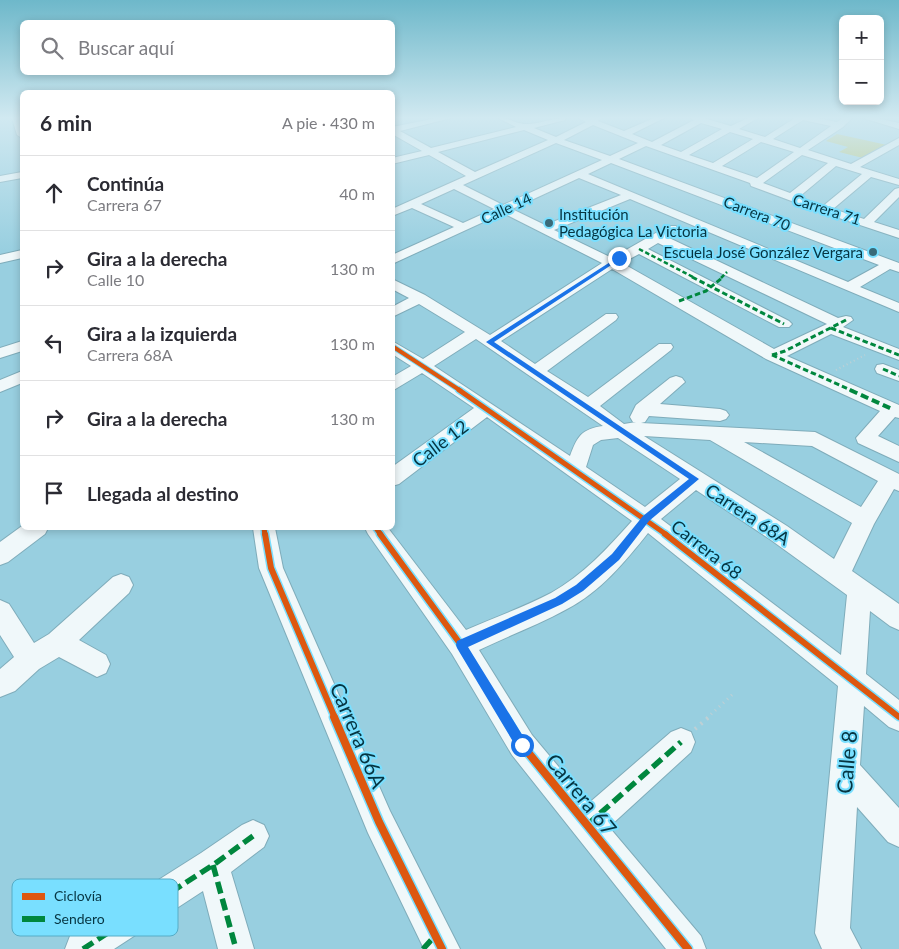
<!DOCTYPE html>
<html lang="es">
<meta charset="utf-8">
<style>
body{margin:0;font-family:Lato,sans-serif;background:#f2f2f3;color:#2b2b33}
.controls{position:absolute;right:15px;top:15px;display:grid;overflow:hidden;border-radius:8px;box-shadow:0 2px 8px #0003}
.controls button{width:45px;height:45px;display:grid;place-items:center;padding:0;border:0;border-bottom:1px solid #e1e1e2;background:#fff;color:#2b2b33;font:25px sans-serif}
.stop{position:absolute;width:15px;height:15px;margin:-11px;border:4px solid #1a73e8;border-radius:50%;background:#fff}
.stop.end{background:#1a73e8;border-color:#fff;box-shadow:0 1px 5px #0008}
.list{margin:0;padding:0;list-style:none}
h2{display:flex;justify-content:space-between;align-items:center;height:65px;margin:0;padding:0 20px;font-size:21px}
h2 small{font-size:16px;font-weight:400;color:#7c7c81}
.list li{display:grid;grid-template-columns:32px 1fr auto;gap:15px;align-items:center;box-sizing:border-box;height:75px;padding:0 20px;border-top:1px solid #e1e1e2}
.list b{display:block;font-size:19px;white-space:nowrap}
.list p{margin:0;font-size:16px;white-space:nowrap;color:#7c7c81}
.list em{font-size:16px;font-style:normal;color:#7c7c81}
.icon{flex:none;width:28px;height:28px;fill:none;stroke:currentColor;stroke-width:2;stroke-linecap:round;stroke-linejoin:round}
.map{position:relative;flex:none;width:899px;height:949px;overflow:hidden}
.search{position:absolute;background:#fff;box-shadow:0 2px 8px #0003;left:20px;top:20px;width:375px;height:55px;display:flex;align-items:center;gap:12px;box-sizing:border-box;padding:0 18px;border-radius:8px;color:#7c7c81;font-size:19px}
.panel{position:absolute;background:#fff;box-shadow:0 2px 8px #0003;left:20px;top:90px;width:375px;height:440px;border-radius:8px}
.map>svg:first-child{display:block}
.green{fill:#b6c26b}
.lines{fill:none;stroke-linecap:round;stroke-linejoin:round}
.minor-casing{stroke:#7facba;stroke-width:2}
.path-far2{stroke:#bed0d5;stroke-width:2;stroke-dasharray:1 3;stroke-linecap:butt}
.path-far1{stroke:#bed0d5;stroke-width:3;stroke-dasharray:1 4.5;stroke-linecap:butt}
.path{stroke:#bed0d5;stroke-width:4;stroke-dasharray:2 5.5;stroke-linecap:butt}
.minor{fill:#f0f8fa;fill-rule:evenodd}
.quiet-far3{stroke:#00873e;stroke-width:2.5;stroke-dasharray:4.5 2.5;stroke-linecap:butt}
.quiet-far2{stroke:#00873e;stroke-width:3;stroke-dasharray:5.5 3;stroke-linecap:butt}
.quiet-far1{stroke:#00873e;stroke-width:4;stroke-dasharray:8 4;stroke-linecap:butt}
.quiet{stroke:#00873e;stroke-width:5.5;stroke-dasharray:12 5.5;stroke-linecap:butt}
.cycleway-far3-casing{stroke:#79dfff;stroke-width:6}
.cycleway-far2-casing{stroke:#79dfff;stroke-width:8}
.cycleway-far1-casing{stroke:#79dfff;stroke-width:9}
.cycleway-casing{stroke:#79dfff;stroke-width:11}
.cycleway-far3{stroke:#dd570f;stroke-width:4}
.cycleway-far2{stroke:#dd570f;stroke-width:5}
.cycleway-far1{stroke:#dd570f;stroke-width:6}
.cycleway{stroke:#dd570f;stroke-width:8}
.route{fill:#1a73e8}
.poi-dot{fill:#396b79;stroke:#79dfff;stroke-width:2}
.labels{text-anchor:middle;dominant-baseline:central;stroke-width:4;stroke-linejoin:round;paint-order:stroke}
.far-street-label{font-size:15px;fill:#063542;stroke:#79dfff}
.far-poi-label{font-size:15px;fill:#063542;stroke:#79dfff;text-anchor:start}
.street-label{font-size:18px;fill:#063542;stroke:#79dfff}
.near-street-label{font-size:21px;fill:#063542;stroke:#79dfff}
.key{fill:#79dfff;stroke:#56acc6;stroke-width:1}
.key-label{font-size:14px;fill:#063542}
</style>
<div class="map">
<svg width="899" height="949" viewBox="0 0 899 949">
<rect width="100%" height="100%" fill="#98cfe0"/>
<path class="green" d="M837 134 887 145 863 158 839 152 848 147 826 141Z"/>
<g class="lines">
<g class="minor-casing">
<path id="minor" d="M12 118H20L22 124V138L17 135Z
M437 118H451L400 131 431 148 516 127 498 118C510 118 516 124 526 124 534 125 553 118 566 118L565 120 534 128 556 137 586 122 579 118H601L598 121 624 131 654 118H664L632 134 652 142 694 120 691 118H703L731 126 748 118H758L739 129 765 137 795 118H817L837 122 843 118H852L843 127 808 150 851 164 899 138V145L860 167 899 179V185L871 177 833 209 864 219 895 189 899 188V197L874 222 899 230V238L821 212 751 186 750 183 646 146 619 159 899 263V272L890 269 860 287 899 303V312L630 199 554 230 612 258 668 226H676L678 229 667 237 838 318 846 316 851 317 853 320 843 327 899 349V360L831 334 787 356 899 405V418L895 417 878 436 899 446V462L858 443 856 438 880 411 766 359 612 269 501 341 535 364 606 314H616L618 317 616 320 547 371 588 397 659 344H671L673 347 671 350 600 406 624 424 636 422H633L630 417 636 405 670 378 676 376 682 378 685 382 660 404 720 409 726 411 729 415 726 419 720 421 649 416 645 422 641 423 815 432 899 474V491L894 489 874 524 852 571 899 604V630L890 626 870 611 866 674 899 700V731L889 727 864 706 860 765 899 808V847L888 842 857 807 850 928 861 949H822L815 933 838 686 648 533C625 562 600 592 567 609 538 625 508 636 479 650L532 735 589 803 671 732 681 728 691 732 695 742 691 752 609 827 701 936 706 949H666L512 755 452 654 368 534 365 528H388L466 630C494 618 524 607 551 593 583 575 608 548 632 521L487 417 399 484 392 486V467L474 408 422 373 392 391V377L411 366 392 354V341L423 359 465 332 419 304 392 317V307L409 298 392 289V279L425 295 490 335 602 263 503 213 392 264V255L454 227 412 208 392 216V209L466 176 429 155 392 164V158L422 151 392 134V127ZM803 120 831 126 800 148 773 139ZM701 123 722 129 681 152 661 145ZM593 125 638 143 610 156 564 140ZM524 130 548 140 475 172 438 152ZM730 132 753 139 713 163 689 155ZM761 142 794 152 757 178 722 166ZM556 143 602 160 503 205 463 185ZM802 155 828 163 790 193 763 183ZM611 163 879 265 848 282 588 174ZM836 166 862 174 823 206 799 197ZM579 178 621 195 545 225 512 209ZM454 189 494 209 463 223 421 204ZM658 243 827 324 774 349 622 263 639 254 779 327H789L792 324 789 321 648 249ZM476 339 603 426C581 429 577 437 570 456L434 366ZM644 436 710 440 852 523 834 559 787 526ZM618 438 680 479 645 507 586 467 593 445 601 440ZM744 442 812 446 878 481 861 507ZM696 490 771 540 847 595 841 655 661 519Z
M863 118H876L899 123V129Z
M22 172V178L0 182V176Z
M22 250V258L0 263V255Z
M22 341V351L0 358V348Z
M883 364 899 370V381L877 373 875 369 877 365Z
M22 371V383L0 392V380Z
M22 526 48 528 45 534 8 562 0 565V542Z
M253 528H275L283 568 390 811 460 949H424L368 833 259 568Z
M121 574 129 577 133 585 129 593 79 640 106 655 110 664 106 673 97 677 59 657 39 669 15 691 0 697V669L14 657 0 635V600L9 604 34 643 49 634 113 577Z
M253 820 264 825 269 836 264 847 231 872 254 949H218L203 891 114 949H65L70 936 201 853 242 825Z"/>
</g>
<path class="path-far2" d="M836 370 865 355"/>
<path class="path-far1" d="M707 718 733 694"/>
<path class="path" d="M695 729 709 717"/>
<use href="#minor" class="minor"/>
<path class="quiet-far3" d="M639 249 695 278
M721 278 727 272"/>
<path class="quiet-far2" d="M692 277 784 324
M679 301 706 291 723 277
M831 328 899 355
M772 355 853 391
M772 355 785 351 848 319
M883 369 899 376"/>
<path class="quiet-far1" d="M850 390 892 409"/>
<path class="quiet" d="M587 825 681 742
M213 865 236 949
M83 949 213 865 253 836
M423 949 434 937"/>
<g class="cycleway-far3-casing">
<path id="cycleway-far3" d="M392 346 461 391"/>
</g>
<g class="cycleway-far2-casing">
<path id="cycleway-far2" d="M459 390 667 535
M264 528 265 535
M376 528 381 535"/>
</g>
<g class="cycleway-far1-casing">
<path id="cycleway-far1" d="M265 534 271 568 335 718
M380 534 461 645 505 718
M665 534 899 717"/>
</g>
<g class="cycleway-casing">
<path id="cycleway" d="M334 717 379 822 442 949
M505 717 522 745 688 949"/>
</g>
<use href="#cycleway-far3" class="cycleway-far3"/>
<use href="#cycleway-far2" class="cycleway-far2"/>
<use href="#cycleway-far1" class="cycleway-far1"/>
<use href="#cycleway" class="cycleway"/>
</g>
<linearGradient id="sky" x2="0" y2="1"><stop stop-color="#6eb8ca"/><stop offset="0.47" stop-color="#d1e9f1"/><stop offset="1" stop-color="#d1e9f1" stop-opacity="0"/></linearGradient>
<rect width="899" height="251" fill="url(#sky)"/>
<path class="route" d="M618 257 622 258 494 342 699 479 649 521 619 560 583 591 562 604 468 647 526 741 528 745 526 750 522 751 518 750 457 648 456 645 457 641 555 598 576 585 612 554 643 516 689 479 486 342Z"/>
<g class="poi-dot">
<circle cx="549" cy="223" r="5"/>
<circle cx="873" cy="252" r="5"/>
</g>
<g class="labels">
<g class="far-street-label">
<text transform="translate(506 208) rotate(-25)">Calle 14</text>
<text transform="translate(827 209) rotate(18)">Carrera 71</text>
<text transform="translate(757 213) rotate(21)">Carrera 70</text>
</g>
<g class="far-poi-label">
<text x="559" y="214">Institución<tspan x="559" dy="17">Pedagógica La Victoria</tspan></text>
<text x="863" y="252" text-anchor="end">Escuela José González Vergara</text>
</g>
<g class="street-label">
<text transform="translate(440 443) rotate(-37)">Calle 12</text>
<text transform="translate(748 514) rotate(33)">Carrera 68A</text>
<text transform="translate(707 549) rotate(38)">Carrera 68</text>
</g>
<g class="near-street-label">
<text transform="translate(359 735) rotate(67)">Carrera 66A</text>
<text transform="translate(846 762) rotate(-85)">Calle 8</text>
<text transform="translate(582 794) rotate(51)">Carrera 67</text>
</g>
</g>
<rect x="12" y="879" width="166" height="57" rx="8" class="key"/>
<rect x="22" y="893" width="23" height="7" fill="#dd570f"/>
<rect x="22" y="916" width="23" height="6" fill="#00873e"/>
<g class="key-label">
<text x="54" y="901">Ciclovía</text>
<text x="54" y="924">Sendero</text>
</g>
</svg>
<div class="controls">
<button>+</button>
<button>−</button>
</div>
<div class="stop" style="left:522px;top:745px"></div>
<div class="stop end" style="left:619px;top:258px"></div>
<div class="search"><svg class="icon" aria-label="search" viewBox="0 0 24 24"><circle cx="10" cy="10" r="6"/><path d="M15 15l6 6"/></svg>Buscar aquí</div>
<section class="panel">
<h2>6 min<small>A pie · 430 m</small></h2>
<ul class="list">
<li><svg class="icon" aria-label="ahead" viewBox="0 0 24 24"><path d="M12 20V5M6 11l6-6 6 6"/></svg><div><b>Continúa</b><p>Carrera 67</p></div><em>40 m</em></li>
<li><svg class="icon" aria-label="right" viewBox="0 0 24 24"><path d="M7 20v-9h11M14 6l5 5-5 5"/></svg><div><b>Gira a la derecha</b><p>Calle 10</p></div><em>130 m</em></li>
<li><svg class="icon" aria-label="left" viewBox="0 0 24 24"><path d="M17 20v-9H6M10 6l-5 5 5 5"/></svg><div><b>Gira a la izquierda</b><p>Carrera 68A</p></div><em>130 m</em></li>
<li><svg class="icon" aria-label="right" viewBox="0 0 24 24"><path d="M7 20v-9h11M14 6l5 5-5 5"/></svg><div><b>Gira a la derecha</b></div><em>130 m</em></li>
<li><svg class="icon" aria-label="arrive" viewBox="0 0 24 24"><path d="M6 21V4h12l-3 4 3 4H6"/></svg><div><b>Llegada al destino</b></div></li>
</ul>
</section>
</div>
